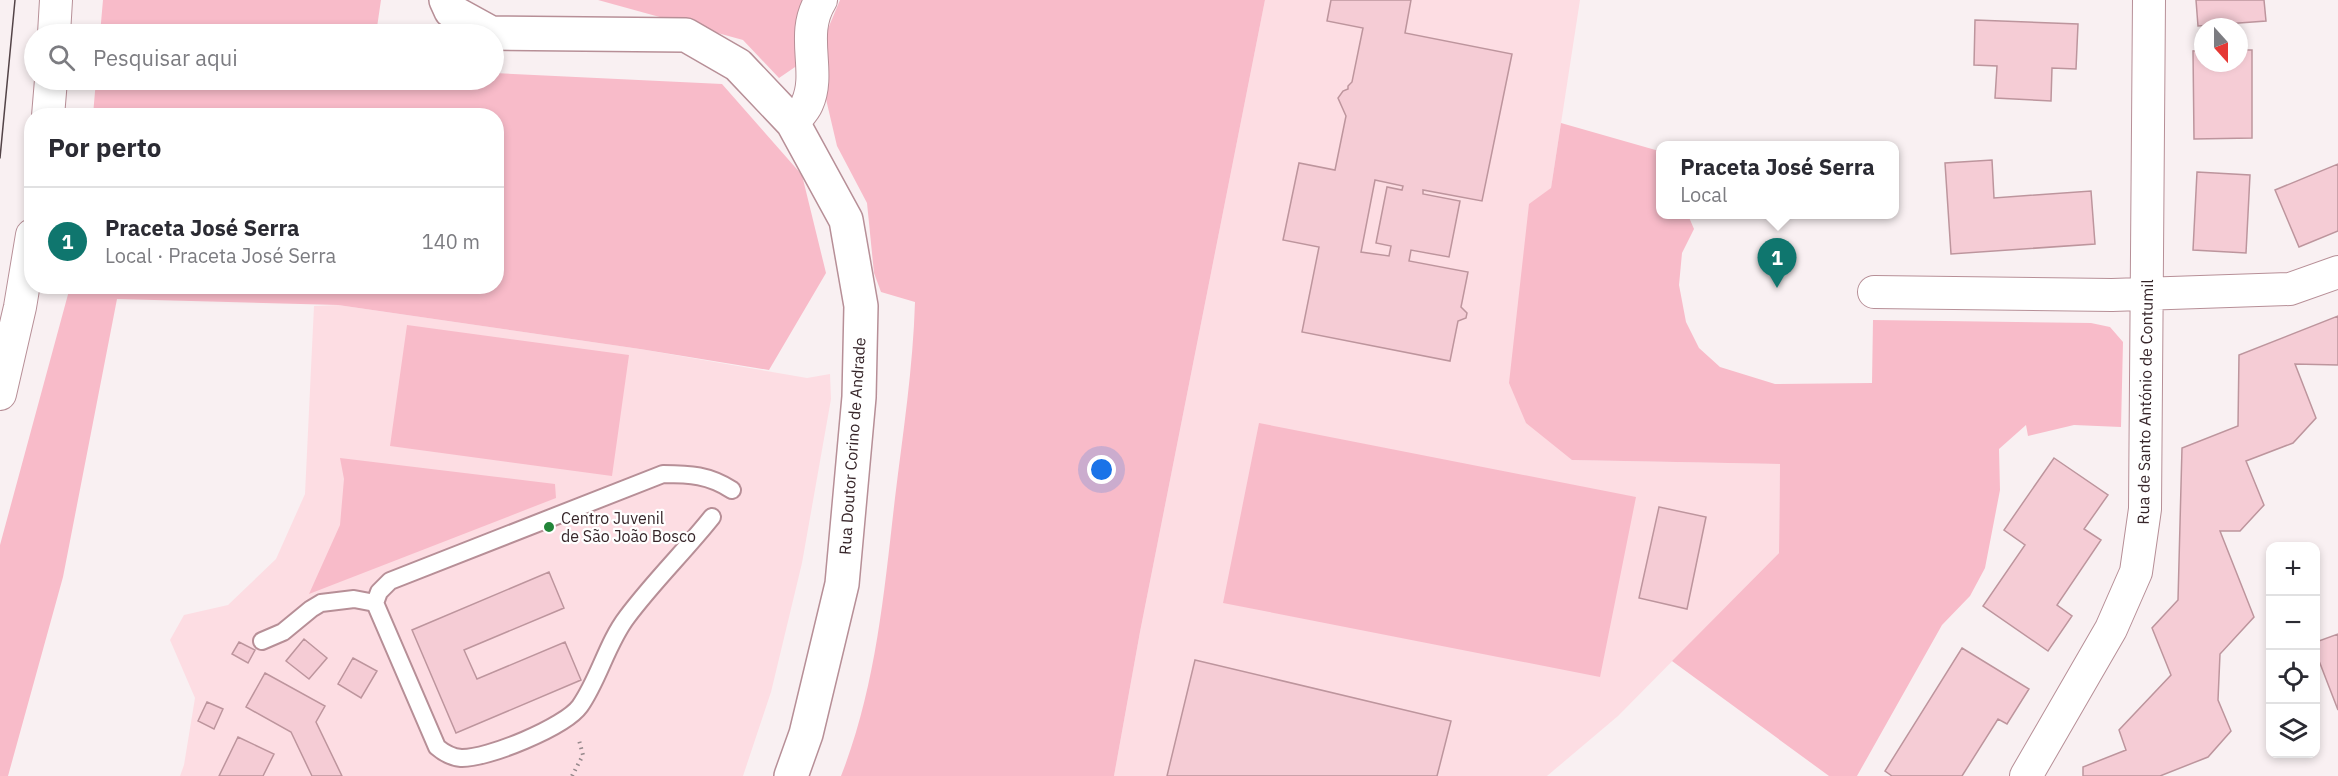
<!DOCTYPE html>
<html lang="pt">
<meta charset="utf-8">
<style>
body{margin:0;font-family:"IBM Plex Sans",sans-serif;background:#f7f7f7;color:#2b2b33}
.controls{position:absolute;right:18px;bottom:18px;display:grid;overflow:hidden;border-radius:12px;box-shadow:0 3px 9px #0003}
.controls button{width:54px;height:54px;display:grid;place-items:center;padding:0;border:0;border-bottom:2px solid #e1e1e2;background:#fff;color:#2b2b33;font:30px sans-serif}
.compass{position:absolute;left:2194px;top:18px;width:54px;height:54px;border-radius:50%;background:#fff;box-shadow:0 3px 9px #0003;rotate:159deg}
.you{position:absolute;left:1102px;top:470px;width:21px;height:21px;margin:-15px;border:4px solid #fff;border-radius:50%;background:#1a73e8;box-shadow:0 0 0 9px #1a73e833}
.badge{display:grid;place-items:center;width:39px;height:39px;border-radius:50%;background:#0f766e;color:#fff;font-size:20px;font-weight:700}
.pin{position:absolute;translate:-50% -50px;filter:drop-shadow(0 2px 3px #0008)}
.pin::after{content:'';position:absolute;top:32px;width:21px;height:18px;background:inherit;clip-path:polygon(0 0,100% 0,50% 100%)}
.popup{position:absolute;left:1656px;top:141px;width:243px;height:78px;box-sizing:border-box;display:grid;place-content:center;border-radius:12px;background:#fff;filter:drop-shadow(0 2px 4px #0005);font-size:20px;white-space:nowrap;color:#7c7c81}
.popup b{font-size:22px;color:#2b2b33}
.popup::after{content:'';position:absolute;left:50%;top:100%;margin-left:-12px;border:12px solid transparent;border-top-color:#fff}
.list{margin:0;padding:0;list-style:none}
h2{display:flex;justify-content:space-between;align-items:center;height:78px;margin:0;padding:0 24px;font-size:26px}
h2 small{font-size:20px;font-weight:400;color:#7c7c81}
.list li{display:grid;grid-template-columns:39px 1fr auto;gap:18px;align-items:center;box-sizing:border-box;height:108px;padding:0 24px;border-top:2px solid #e1e1e2}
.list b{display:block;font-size:22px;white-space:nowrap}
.list p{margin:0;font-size:20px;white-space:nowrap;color:#7c7c81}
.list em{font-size:20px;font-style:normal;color:#7c7c81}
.icon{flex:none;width:33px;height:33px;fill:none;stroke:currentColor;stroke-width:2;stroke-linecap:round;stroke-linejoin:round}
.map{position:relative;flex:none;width:2338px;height:776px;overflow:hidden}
.search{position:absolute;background:#fff;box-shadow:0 3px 9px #0003;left:24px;top:24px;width:480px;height:66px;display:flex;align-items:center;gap:15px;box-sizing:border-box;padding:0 21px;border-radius:33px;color:#7c7c81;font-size:22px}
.panel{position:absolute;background:#fff;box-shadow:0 3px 9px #0003;left:24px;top:108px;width:480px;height:186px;border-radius:24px}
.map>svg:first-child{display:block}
.built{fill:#fddde3}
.green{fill:#f8bbc9}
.building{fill:#f5ccd5;stroke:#bd959d;stroke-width:1.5;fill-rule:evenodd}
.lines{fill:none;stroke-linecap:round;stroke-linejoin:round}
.lane-casing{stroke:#b78f97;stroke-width:20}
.street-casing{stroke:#b78f97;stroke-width:34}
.secondary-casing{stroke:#b78f97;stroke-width:36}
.path{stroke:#96898c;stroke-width:4;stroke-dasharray:1.5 4.5;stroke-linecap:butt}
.lane{stroke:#fff;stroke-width:16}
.street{stroke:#fff;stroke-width:32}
.secondary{stroke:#fff;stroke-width:33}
.tram{stroke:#534347;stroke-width:1.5}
.poi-dot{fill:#228539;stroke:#fff;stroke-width:2}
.labels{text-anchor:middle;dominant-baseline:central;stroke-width:4.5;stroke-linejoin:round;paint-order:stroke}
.street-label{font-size:16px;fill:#37262a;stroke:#fff}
.poi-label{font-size:16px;fill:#37262a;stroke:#fff;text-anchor:start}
</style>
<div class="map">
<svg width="2338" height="776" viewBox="0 0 2338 776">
<rect width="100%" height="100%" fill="#f9f0f2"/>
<path class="built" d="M1265 0H1580L1551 188 1572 460 1780 464 1779 553 1618 716 1547 776H1114L1140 632Z
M338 305 640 349 807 378 830 374 831 399 802 563 771 692 743 776H180L184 765 195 698 170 640 184 615 228 605 276 559 305 494 314 306Z"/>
<path class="green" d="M103 0H381L376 34H100Z
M598 0H802L798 65 779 78 743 40Z
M840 0H1265L1140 632 1114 776H841C876 687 884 593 895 498 903 433 913 368 915 302L881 292 874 273 867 203 837 146 818 65 827 31Z
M494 73 722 84 802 175 826 273 769 370 640 349 338 305 117 299 63 577 8 776H0V545L70 287 496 286V116L93 115 96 80H494Z
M1561 123 1659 151 1660 214 1688 215 1694 229 1682 253 1679 285 1686 322 1699 348 1720 367 1775 384 1872 383 1873 320 2091 323 2110 327 2123 342 2121 427 2074 425 2028 436 2026 425 1999 449 2000 490 1985 568 1970 596 1942 625 1857 776H1829L1672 661 1779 553 1780 464 1572 460 1526 423 1509 383 1529 204 1551 188Z
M407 325 629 355 612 476 390 446Z
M1259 423 1636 497 1600 677 1223 603Z
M340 458 555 484 556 498 309 594 340 525 344 479Z"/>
<path class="building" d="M1331 0H1411L1405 33 1512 54 1482 201 1423 190V194L1460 201 1449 257 1411 250 1409 261 1468 272 1461 307 1467 313 1466 318 1458 321 1450 361 1302 332 1319 247 1283 240 1299 163 1335 170 1346 116 1338 98 1343 91 1348 89V86L1352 82 1363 28 1327 21ZM1375 180 1403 186 1402 190 1387 187 1376 243 1391 246 1389 256 1361 252Z
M2196 0H2264L2266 21 2198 26Z
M1975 20 2078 24 2076 69 2052 68 2051 101 1995 98 1997 66 1974 65Z
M2203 50V63H2239V50H2252V138L2194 139 2193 51Z
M1992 160 1994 198 2091 191 2095 244 1951 254 1945 163Z
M2338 164V231L2299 247 2275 190Z
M2197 172 2250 175 2246 253 2193 250Z
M2338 316V365L2295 364 2316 418 2293 443 2246 461 2264 505 2240 531H2220L2254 617 2220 654 2218 700 2231 731 2208 757 2160 776H2083V767L2126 750 2119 730 2171 675 2152 628 2178 600 2182 448 2238 426 2239 355Z
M2054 458 2108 495 2084 529 2101 540 2057 605 2072 616 2048 651 1983 606 2025 545 2004 530Z
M1659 507 1706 517 1687 609 1639 598Z
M549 572 564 608 464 650 477 679 565 642 581 680 456 733 412 630Z
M2338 634V710L2316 653V642Z
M304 639 327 658 309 679 286 661Z
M239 642 255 650 248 663 232 654Z
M1962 648 2029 689 2007 724 1998 719 1962 776H1892L1885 771Z
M353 658 377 671 361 698 338 684Z
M1195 660 1451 721 1437 776H1167Z
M265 673 325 706 316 722 342 776H312L291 732 246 707Z
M207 702 223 709 214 729 198 721Z
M238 737 274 754 263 776H219Z"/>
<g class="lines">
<g class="lane-casing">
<path id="lane" d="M712 517C685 551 653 582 627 617 607 643 599 679 580 706 565 727 487 759 461 758 451 757 444 753 437 747L375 603 379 592 390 581 663 474C690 474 709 475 732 490
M262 641 283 632 311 609 321 603 354 599 375 603"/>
</g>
<g class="street-casing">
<path id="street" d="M54 34 56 0
M48 116 51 80
M793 123C797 117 804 111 807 104 822 71 799 35 821 0
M1874 292 2112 295 2290 289 2338 272
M0 394 20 307 32 235
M2026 776 2111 629 2136 572 2145 509 2149 0"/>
</g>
<g class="secondary-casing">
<path id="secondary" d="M446 0 451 11 491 33 686 35 738 65 793 123 846 220 861 306 859 397 842 584 806 734 791 776"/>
</g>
<path class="path" d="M572 776 583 755 579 740"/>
<use href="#lane" class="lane"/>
<use href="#street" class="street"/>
<use href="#secondary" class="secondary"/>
<path class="tram" d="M0 158 15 0"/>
</g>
<circle class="poi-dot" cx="549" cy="527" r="6"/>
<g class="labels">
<g class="street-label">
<text transform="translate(2145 402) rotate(-89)">Rua de Santo António de Contumil</text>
<text transform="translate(852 446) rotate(-86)">Rua Doutor Corino de Andrade</text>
</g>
<g class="poi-label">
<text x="561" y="518">Centro Juvenil<tspan x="561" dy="18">de São João Bosco</tspan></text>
</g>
</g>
</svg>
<div class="controls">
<button>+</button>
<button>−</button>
<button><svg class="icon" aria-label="locate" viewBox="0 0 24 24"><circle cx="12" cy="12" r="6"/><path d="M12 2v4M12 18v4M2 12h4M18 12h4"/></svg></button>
<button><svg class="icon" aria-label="layers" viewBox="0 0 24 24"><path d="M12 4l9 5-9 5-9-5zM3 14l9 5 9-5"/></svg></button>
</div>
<svg class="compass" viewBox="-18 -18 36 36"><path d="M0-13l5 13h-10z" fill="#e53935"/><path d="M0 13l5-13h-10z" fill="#7c7c81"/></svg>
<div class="you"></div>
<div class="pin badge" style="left:1777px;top:288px">1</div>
<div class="popup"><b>Praceta José Serra</b>Local</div>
<div class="search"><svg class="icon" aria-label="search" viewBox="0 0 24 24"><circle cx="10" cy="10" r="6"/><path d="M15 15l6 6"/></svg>Pesquisar aqui</div>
<section class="panel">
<h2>Por perto<small></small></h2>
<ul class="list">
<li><span class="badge">1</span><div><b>Praceta José Serra</b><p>Local · Praceta José Serra</p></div><em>140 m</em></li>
</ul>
</section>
</div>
